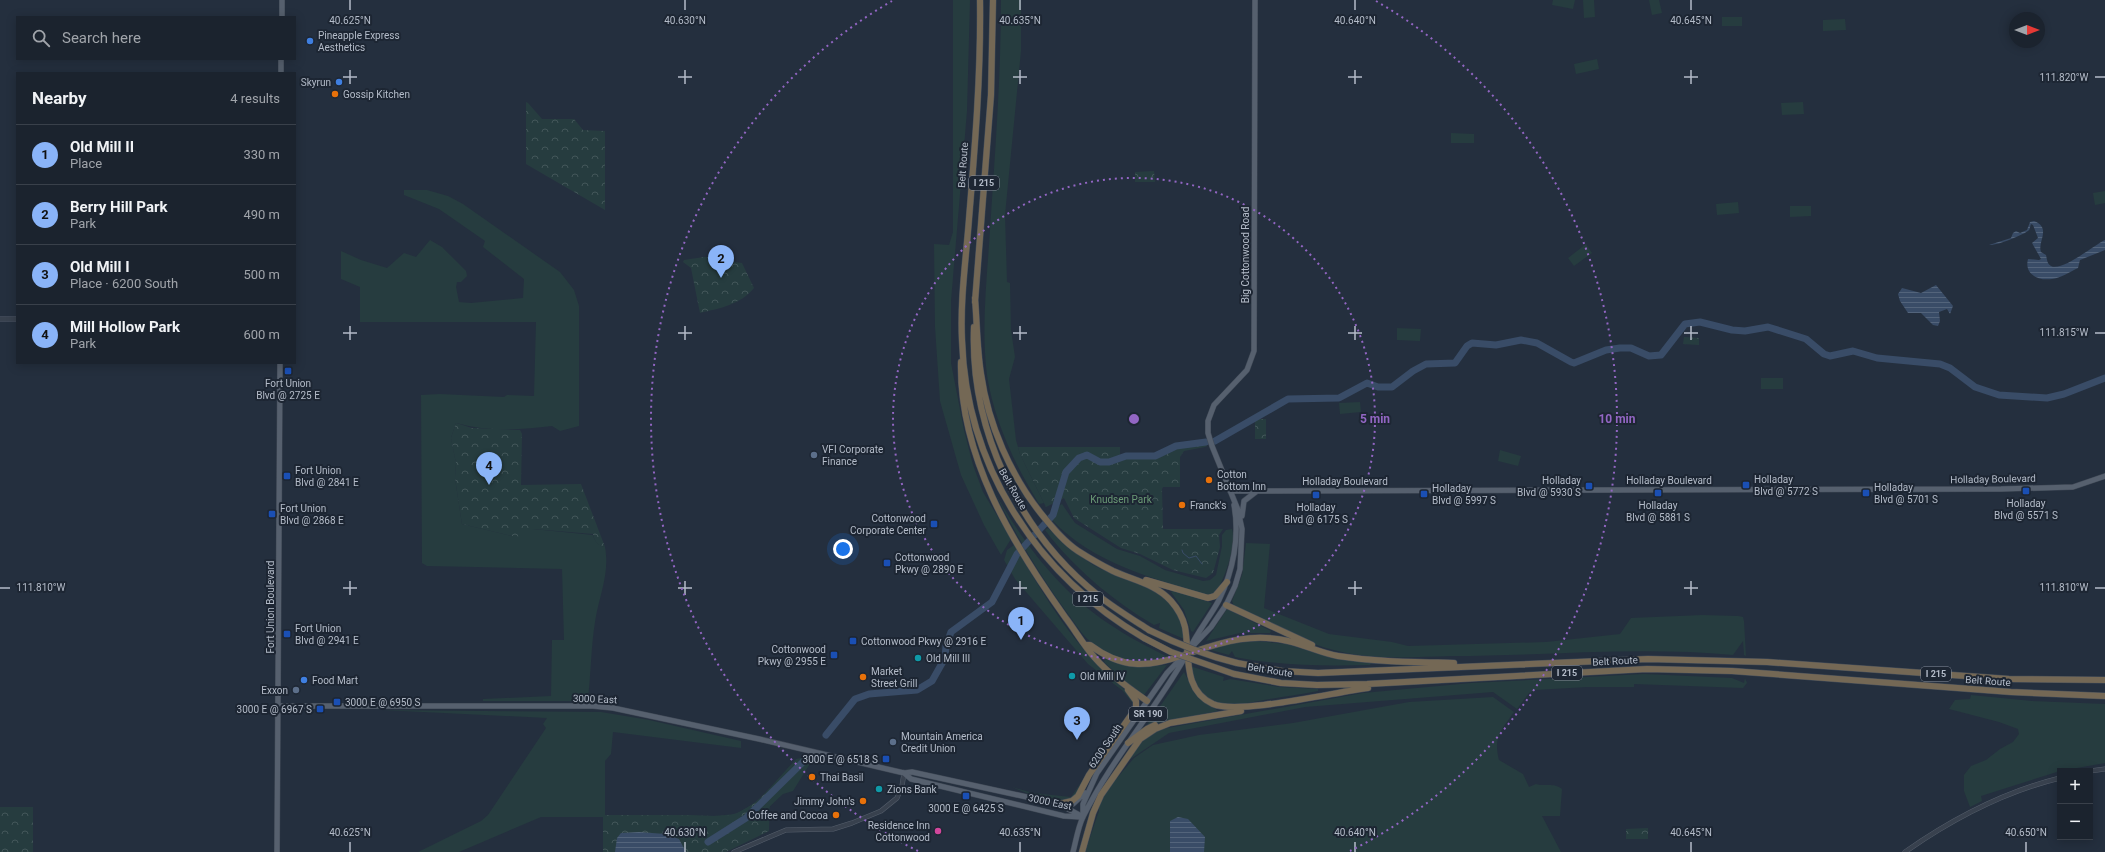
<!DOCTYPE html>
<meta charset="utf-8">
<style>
body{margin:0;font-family:Roboto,sans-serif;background:#242b36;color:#f1f3f6}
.controls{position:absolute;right:12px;bottom:12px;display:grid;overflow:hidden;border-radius:0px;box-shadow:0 2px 10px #0003}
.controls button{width:36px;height:36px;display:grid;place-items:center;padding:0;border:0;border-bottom:1px solid #39404a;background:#1b232e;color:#f1f3f6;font:20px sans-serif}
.compass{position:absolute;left:2009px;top:12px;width:36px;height:36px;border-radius:50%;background:#1b232e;box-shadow:0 2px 10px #0003;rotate:90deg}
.you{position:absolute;left:843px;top:549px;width:14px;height:14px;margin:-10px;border:3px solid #fff;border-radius:50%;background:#1a73e8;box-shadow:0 0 0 6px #1a73e833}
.badge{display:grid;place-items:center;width:26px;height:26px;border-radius:50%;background:#8ab4f8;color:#111;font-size:13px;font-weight:700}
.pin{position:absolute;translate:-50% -33px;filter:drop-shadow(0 1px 2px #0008)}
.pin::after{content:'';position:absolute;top:21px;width:14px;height:12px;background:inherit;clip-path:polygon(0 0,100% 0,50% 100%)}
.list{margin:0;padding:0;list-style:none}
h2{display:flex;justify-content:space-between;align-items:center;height:52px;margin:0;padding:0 16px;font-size:17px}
h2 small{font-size:13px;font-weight:400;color:#a0a4aa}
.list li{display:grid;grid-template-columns:26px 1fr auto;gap:12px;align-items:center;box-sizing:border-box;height:60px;padding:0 16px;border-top:1px solid #39404a}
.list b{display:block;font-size:15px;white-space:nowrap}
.list p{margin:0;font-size:13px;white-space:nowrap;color:#a0a4aa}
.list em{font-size:13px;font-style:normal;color:#a0a4aa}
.icon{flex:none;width:22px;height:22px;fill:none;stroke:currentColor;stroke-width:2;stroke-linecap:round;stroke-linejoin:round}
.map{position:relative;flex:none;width:2105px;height:852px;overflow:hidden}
.search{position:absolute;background:#1b232e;box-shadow:0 2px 10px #0003;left:16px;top:16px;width:280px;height:44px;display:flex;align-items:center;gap:10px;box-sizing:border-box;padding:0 14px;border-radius:0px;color:#a0a4aa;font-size:15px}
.panel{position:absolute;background:#1b232e;box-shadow:0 2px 10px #0003;left:16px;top:72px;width:280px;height:292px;border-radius:0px}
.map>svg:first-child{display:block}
.green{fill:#263c3f}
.forest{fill:url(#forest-crowns)}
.water{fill:url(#water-rules)}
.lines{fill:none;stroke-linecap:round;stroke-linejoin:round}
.stream{stroke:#394c67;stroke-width:1}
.river{stroke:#394c67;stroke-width:7}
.minor-casing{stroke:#565f6c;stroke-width:5}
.major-casing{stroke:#414a57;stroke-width:6}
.highway-casing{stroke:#434c59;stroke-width:7}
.minor{stroke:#38414e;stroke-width:4}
.major{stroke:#56606e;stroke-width:5}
.highway{stroke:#746855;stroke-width:6}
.highway-bridge-casing{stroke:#434c59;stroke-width:7;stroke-linecap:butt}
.highway-bridge{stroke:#746855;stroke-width:6}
.ticks{fill:none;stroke:#b4bcc9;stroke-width:1.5}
.ring{fill:none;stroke:#9266c3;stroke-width:2;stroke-dasharray:2 4}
.shop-dot{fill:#3f7fe0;stroke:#1d2633;stroke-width:1.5}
.food-dot{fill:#e8710a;stroke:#1d2633;stroke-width:1.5}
.transit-dot{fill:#1a4fb4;stroke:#1d2633;stroke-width:1.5}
.service-dot{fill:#5c6f8a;stroke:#1d2633;stroke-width:1.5}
.culture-dot{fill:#0f9aa8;stroke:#1d2633;stroke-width:1.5}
.hotel-dot{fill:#d1479c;stroke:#1d2633;stroke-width:1.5}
.labels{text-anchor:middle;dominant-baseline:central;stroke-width:4;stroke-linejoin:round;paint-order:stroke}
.shield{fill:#1d2633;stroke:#878f9c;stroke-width:1}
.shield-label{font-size:9px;font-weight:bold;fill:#b4bcc9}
.poi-label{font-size:10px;fill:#b4bcc9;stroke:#1d2633;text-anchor:start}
.street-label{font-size:10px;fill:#b4bcc9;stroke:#1d2633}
.park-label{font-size:10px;fill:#6b9a76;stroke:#1d2633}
.ticks-label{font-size:10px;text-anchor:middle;fill:#b4bcc9;stroke:#1d2633;stroke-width:4;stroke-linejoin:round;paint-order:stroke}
.centre{fill:#9266c3;stroke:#1d2633;stroke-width:2}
.ring-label{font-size:12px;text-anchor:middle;font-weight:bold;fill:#9266c3;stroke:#1d2633;stroke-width:4;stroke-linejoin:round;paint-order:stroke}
</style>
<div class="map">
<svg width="2105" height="852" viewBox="0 0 2105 852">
<defs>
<pattern id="forest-crowns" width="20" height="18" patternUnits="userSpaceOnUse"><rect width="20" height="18" fill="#263c3f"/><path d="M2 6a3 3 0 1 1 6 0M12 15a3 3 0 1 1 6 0" fill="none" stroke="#435659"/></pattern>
<pattern id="water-rules" width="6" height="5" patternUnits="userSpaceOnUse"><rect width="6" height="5" fill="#394c67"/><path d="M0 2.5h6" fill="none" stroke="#53647b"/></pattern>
</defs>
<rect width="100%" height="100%" fill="#242f3e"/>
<path class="green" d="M953 0H970L967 111 951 301V363L964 430 973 465 983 492 1011 539 1001 555 984 525 961 475 940 401 935 327 934 244 949 245 953 232Z
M1001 0H1021V51L1005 215 1007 282 1010 283 1011 330 1015 357 1009 379 1016 440 1020 454 1044 503 1039 504C1015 465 994 421 987 375 981 327 987 279 990 230 995 153 1001 77 1001 0Z
M1553 0H1575L1573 9 1552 5Z
M1583 0H1594L1595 17 1584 18Z
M1649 0H1659L1662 13 1652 15Z
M1722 17H1742V26H1722Z
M1845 19 1846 30 1823 31V20Z
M1597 59 1599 69 1576 74 1574 64Z
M1803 102 1804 114 1782 115 1781 103Z
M1451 133 1474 134V143H1451Z
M404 190H427L448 196 463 204 560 272 574 290 579 306V426L560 431 552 426C519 430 488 432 456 423L451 438 456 463 455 478 462 524 512 536 533 529 593 535C595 542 598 545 605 547 610 574 599 596 595 622 591 647 591 673 588 699L585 701H483V699L551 696 552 640H564L562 569 427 566 422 563 421 395 440 394 504 397 507 395 534 396 536 322H360V287L341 279V251L361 260 387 268 404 253 416 257 430 240 442 247 466 271 467 276 461 282H457L456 287 459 302 471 303 523 298 524 279 483 247 485 241 439 209 404 195Z
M2105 191V203L2095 205 2093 193Z
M1738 202 1739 213 1717 215 1716 204Z
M1790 206H1811V216L1790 217Z
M1586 244 1592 253 1574 266 1568 258Z
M1397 328 1421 329 1420 341 1397 340Z
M1761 378H1783V389H1761Z
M1360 402 1361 412 1340 414 1339 403Z
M1500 450 1521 456 1518 466 1498 461Z
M994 491C1024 545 1063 596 1117 629 1133 640 1151 648 1168 657 1142 667 1112 660 1091 642 1082 635 1075 623 1068 614 1040 576 1015 534 994 491Z
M1062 504 1075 523 1117 549 1140 556 1165 570 1203 581 1210 580 1216 575 1222 546V535L1226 530 1232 529C1237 545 1224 581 1215 594L1206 595C1151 577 1094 564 1052 520L1057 507Z
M1048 528C1058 538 1087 563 1099 568 1137 584 1180 590 1184 639L1159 628 1160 623 1154 625C1115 602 1081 574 1051 538L1045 530Z
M1246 543 1270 544 1264 608 1329 634 1392 642 1408 646 1546 642 1620 634 1631 618 1702 615 1738 616 1743 617 1744 621 1746 656 1744 655 1743 641 1733 655C1639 646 1545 656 1451 656 1415 657 1378 660 1342 652 1304 644 1269 623 1234 606L1232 601 1242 575Z
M1014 545C1040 588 1067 636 1104 671 1114 681 1131 692 1134 705L1132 711 1076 797 1067 801 1034 796 1012 787 1033 793 1071 797 1134 705 1123 691 1088 664 1015 579 1004 560 1007 550Z
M1173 590 1212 603 1193 632 1191 631 1184 610 1171 592Z
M1227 609 1271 631 1270 633H1240L1206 641Z
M1255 641 1287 644 1319 654 1371 663 1370 665C1324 666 1281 666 1235 657L1232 651 1229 655 1211 650 1228 644Z
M1105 659 1127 666 1139 667 1167 665 1144 695 1122 679 1104 662Z
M1190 666 1224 677 1223 681 1230 679 1279 687 1318 689V691C1298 695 1279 697 1259 701 1221 708 1203 709 1190 666Z
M1184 672 1194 691 1218 711 1147 725Z
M1644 674 1732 678 1744 683 1745 678 1747 683 1743 688 1634 684V687H1587L1535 690 1529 693 1517 709 1493 692 1305 707 1169 733 1129 760 1112 784 1134 758 1153 745 1199 735 1293 723 1409 702 1493 697 1514 712C1501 731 1493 736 1499 760L1523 774 1529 787 1536 784C1545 787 1553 782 1562 789L1560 816H1542L1561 852H1085L1099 811V804C1116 777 1131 742 1162 729L1363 693 1471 683Z
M1971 695 2032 701 2105 704V763L2060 771 1981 796 1982 801 1970 807 1964 791V775L1971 766 1986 760 2000 749 2013 742 2019 734 2018 729 1999 722 1949 709 1955 700 1970 699Z
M382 710 601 712 649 720 741 741V748L613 732 611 754 605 761V815H690L713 816 736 814 758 801 796 759 801 758 811 762 793 791 783 794 764 812 603 852V817H541L459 852H418L481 821 488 815 546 728 543 724 547 718Z"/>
<path class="forest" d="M526 102 528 103 542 119H574L583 130 605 131V210L526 164Z
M1154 171 1155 182H1135V172Z
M704 257H731L733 262 742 263 754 288C740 305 720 308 700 313L691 268 683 262 684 260Z
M1684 337 1699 338V345L1683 344Z
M1255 419H1266V439H1255Z
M456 423 472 428 520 430 522 434 521 485 581 484 605 547C597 545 595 542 593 534L533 529 530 537 512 536 462 524 455 478 456 463 451 438Z
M1206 442 1207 446 1205 447 1184 451 1180 457V487H1163L1162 489 1163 529H1223L1219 535 1220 547 1213 573 1206 578 1173 570 1140 554 1121 548 1074 518 1064 498 1046 507 1020 454 1018 447H1120V458L1155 456 1176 446Z
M770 788 769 831 726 852H603V817L605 815 727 816C745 812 758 801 770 788Z
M0 807H33V852H0Z
M1648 828V839H1626V829Z"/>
<path class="water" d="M2034 221C2052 228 2037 242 2041 252L2046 255C2047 259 2047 264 2051 266 2062 272 2094 245 2105 240V250L2080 260 2078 268C2070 272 2060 278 2052 279 2038 281 2024 274 2028 259L2039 260 2041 259 2032 243 2038 238 2033 225 2031 224C2030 226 2030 229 2029 230 2024 235 1996 246 1989 245L2011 238 2013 233 2016 231 2020 233 2027 230 2030 222Z
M1936 285 1953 306 1950 314 1947 309 1939 312 1940 321 1938 326 1933 325 1921 313H1908L1900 301 1898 294 1902 288 1921 293Z
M1178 817 1188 819 1205 837 1204 852H1170V821Z
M639 832 665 834 679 839 686 852H615L617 838 621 833Z"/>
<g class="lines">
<path class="stream" d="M1182 550 1183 553 1189 558 1196 556 1202 564"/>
<path class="river" d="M1215 441 1288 399 1339 398 1367 383 1378 387H1392L1413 371 1426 364 1455 363 1467 346 1472 343 1496 345 1521 340 1537 343 1571 362 1574 363 1606 350 1620 348H1631L1649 356 1661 355 1685 324 1700 322 1732 330 1745 331 1768 327 1806 339 1824 354 1830 356 1853 351 1877 358 1940 364 1950 368 1975 387 1999 395 2047 398 2064 394 2105 378
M826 735 855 699 869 694 917 690 932 681 945 658 946 646 951 632 992 602 1017 554 1053 515 1066 472 1079 458 1087 455 1100 462H1109L1126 456H1155L1176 446 1206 442
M708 842 746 818 806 759"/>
<g class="minor-casing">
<path id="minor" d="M0 319H17
M2090 771 2105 769
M734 852 786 830 833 829 852 823 881 811 897 798 902 786 904 773
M1905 852C1952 819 2003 792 2060 778"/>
</g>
<g class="major-casing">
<path id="major" d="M282 17V0
M281 73V59
M1230 491 2001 489 2073 487 2105 476
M1242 516 1244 501 1257 491
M1189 650C1197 632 1210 617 1219 600 1233 571 1240 537 1234 505
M279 706H593L613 708 759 739 904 773 912 772 1059 804 1083 817
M904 773 911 779 1064 816 1080 817
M1062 804H1073L1085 793
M1083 817V804L1097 773 1167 673 1211 627 1226 605 1235 586 1240 569 1242 529 1238 510 1212 446 1208 433V421L1214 405 1247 370 1254 351 1255 0
M277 852 280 363
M1073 852C1076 841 1078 827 1083 817 1111 760 1153 713 1184 659"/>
</g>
<g class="highway-casing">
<path id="highway" d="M980 0C981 73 975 146 969 219 966 259 960 300 962 340 966 466 1036 575 1144 638
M975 298C977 323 977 349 981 374 988 424 1011 477 1043 516 1053 528 1064 542 1078 551 1089 558 1101 565 1113 571 1133 580 1156 584 1171 601 1178 609 1183 618 1185 627 1190 654 1182 690 1213 704 1239 715 1335 692 1368 688
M975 302 991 95 993 0
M974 327C970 429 1018 532 1099 596 1114 608 1132 619 1149 630
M961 362C959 456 1012 543 1065 617 1075 630 1084 646 1095 658 1110 675 1129 688 1147 701
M1146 580 1208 598 1215 596 1227 582
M1226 605 1312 645
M1086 645H1090C1122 669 1147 668 1184 655
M1193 652C1225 641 1254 633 1288 641 1305 645 1321 653 1338 656 1377 662 1415 662 1454 663
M1237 663 1282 671 1318 673 1648 659 1767 662 2009 679 2105 680
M1234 674 1281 683 1317 685 1367 684 1647 669 1732 671 2011 692 2105 696
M1128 743 1147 729 1155 725
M1059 804 1072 801 1078 796 1089 775 1136 708V701L1128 690
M1082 852 1093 813 1101 795 1140 739 1155 729 1170 723 1241 711"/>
</g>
<use href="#minor" class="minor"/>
<use href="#major" class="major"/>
<use href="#highway" class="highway"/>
<g class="highway-bridge-casing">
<path id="highway-bridge" d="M1149 630C1179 645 1204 655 1237 663
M1144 638 1171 652 1234 674"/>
</g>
<use href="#highway-bridge" class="highway-bridge"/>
</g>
<path class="ticks" d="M350 0V10M685 0V10M1020 0V10M1355 0V10M1691 0V10M350 70V84M685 70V84M1020 70V84M1355 70V84M1691 70V84M343 77H357M678 77H692M1013 77H1027M1348 77H1362M1684 77H1698M2095 77H2105M350 326V340M685 326V340M1020 326V340M1355 326V340M1691 326V340M343 333H357M678 333H692M1013 333H1027M1348 333H1362M1684 333H1698M2095 333H2105M350 581V595M685 581V595M1020 581V595M1355 581V595M1691 581V595M0 588H10M343 588H357M678 588H692M1013 588H1027M1348 588H1362M1684 588H1698M2095 588H2105M350 842V852M685 842V852M1020 842V852M1355 842V852M1691 842V852M2026 842V852"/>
<g class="ring">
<circle cx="1134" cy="419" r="241"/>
<path d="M918 851A483 483 0 0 1 892 1M1376 1A483 483 0 0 1 1350 851"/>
</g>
<g class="shop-dot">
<circle cx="310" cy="41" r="4"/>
<circle cx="339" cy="82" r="4"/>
<circle cx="304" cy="680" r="4"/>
</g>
<g class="food-dot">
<circle cx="335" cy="94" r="4"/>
<circle cx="1209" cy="480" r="4"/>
<circle cx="1182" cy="505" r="4"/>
<circle cx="863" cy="677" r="4"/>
<circle cx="812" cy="777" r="4"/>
<circle cx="863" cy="801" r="4"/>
<circle cx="836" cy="815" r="4"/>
</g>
<g class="transit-dot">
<rect x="284" y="367" width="8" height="8" rx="2"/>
<rect x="283" y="472" width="8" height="8" rx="2"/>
<rect x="1742" y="481" width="8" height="8" rx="2"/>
<rect x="1585" y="482" width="8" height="8" rx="2"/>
<rect x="2022" y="487" width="8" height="8" rx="2"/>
<rect x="1654" y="489" width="8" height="8" rx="2"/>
<rect x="1862" y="489" width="8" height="8" rx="2"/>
<rect x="1420" y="490" width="8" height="8" rx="2"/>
<rect x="1312" y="491" width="8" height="8" rx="2"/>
<rect x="268" y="510" width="8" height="8" rx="2"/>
<rect x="930" y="520" width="8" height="8" rx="2"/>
<rect x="883" y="559" width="8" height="8" rx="2"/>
<rect x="283" y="630" width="8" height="8" rx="2"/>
<rect x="849" y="637" width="8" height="8" rx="2"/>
<rect x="830" y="651" width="8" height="8" rx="2"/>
<rect x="333" y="698" width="8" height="8" rx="2"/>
<rect x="316" y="705" width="8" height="8" rx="2"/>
<rect x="882" y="755" width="8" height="8" rx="2"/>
<rect x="962" y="792" width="8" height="8" rx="2"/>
</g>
<g class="service-dot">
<circle cx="814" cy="455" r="4"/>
<circle cx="296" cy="690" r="4"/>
<circle cx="893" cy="742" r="4"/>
</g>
<g class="culture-dot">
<circle cx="918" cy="658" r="4"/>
<circle cx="1072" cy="676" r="4"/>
<circle cx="879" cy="789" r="4"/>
</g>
<circle class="hotel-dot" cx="938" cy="831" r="4"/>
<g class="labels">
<g class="shield">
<rect x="969" y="176" width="30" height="14" rx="3"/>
<rect x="1073" y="592" width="30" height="14" rx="3"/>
<rect x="1552" y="666" width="30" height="14" rx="3"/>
<rect x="1921" y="667" width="30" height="14" rx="3"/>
<rect x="1129" y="707" width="38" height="14" rx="3"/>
</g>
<g class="shield-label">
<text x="984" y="183">I 215</text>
<text x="1088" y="599">I 215</text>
<text x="1567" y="673">I 215</text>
<text x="1936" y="674">I 215</text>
<text x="1148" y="714">SR 190</text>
</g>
<g class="poi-label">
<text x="318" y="35">Pineapple Express<tspan x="318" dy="12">Aesthetics</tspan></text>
<text x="331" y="82" text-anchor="end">Skyrun</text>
<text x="343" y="94">Gossip Kitchen</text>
<text x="288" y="383" text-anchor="middle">Fort Union<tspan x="288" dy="12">Blvd @ 2725 E</tspan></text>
<text x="822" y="449">VFI Corporate<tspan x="822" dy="12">Finance</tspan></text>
<text x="295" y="470">Fort Union<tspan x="295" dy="12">Blvd @ 2841 E</tspan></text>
<text x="1217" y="474">Cotton<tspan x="1217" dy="12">Bottom Inn</tspan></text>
<text x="1754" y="479">Holladay<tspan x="1754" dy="12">Blvd @ 5772 S</tspan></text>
<text x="1581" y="480" text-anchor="end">Holladay<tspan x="1581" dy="12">Blvd @ 5930 S</tspan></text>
<text x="1874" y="487">Holladay<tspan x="1874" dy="12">Blvd @ 5701 S</tspan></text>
<text x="1432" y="488">Holladay<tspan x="1432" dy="12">Blvd @ 5997 S</tspan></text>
<text x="2026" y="503" text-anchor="middle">Holladay<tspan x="2026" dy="12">Blvd @ 5571 S</tspan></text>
<text x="1190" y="505">Franck's</text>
<text x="1658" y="505" text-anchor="middle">Holladay<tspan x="1658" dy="12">Blvd @ 5881 S</tspan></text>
<text x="1316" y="507" text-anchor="middle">Holladay<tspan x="1316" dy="12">Blvd @ 6175 S</tspan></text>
<text x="280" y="508">Fort Union<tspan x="280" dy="12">Blvd @ 2868 E</tspan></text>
<text x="926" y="518" text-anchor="end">Cottonwood<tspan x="926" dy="12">Corporate Center</tspan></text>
<text x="895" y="557">Cottonwood<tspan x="895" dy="12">Pkwy @ 2890 E</tspan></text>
<text x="295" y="628">Fort Union<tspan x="295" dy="12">Blvd @ 2941 E</tspan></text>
<text x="861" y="641">Cottonwood Pkwy @ 2916 E</text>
<text x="826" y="649" text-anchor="end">Cottonwood<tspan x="826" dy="12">Pkwy @ 2955 E</tspan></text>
<text x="926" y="658">Old Mill III</text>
<text x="871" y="671">Market<tspan x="871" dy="12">Street Grill</tspan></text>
<text x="1080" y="676">Old Mill IV</text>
<text x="312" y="680">Food Mart</text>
<text x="288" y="690" text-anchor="end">Exxon</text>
<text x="345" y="702">3000 E @ 6950 S</text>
<text x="312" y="709" text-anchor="end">3000 E @ 6967 S</text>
<text x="901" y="736">Mountain America<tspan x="901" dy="12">Credit Union</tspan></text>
<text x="878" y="759" text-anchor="end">3000 E @ 6518 S</text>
<text x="820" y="777">Thai Basil</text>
<text x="887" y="789">Zions Bank</text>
<text x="855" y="801" text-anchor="end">Jimmy John's</text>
<text x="966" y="808" text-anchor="middle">3000 E @ 6425 S</text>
<text x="828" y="815" text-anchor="end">Coffee and Cocoa</text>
<text x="930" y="825" text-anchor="end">Residence Inn<tspan x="930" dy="12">Cottonwood</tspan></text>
</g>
<g class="street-label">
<text transform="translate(963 165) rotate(-86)">Belt Route</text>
<text transform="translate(1245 255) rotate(-90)">Big Cottonwood Road</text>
<text transform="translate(1993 479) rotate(-1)">Holladay Boulevard</text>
<text x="1669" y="480">Holladay Boulevard</text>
<text x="1345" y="481">Holladay Boulevard</text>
<text transform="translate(1013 489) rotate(60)">Belt Route</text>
<text transform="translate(270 607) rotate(-90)">Fort Union Boulevard</text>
<text transform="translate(1615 661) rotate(-3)">Belt Route</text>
<text transform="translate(1270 670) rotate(9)">Belt Route</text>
<text transform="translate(1988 681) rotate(4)">Belt Route</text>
<text transform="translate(595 699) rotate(2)">3000 East</text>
<text transform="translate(1105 746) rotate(-56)">6200 South</text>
<text transform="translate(1050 802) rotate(12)">3000 East</text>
</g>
<g class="park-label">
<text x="1121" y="499">Knudsen Park</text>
</g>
</g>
<g class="ticks-label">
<text x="350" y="24">40.625°N</text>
<text x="685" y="24">40.630°N</text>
<text x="1020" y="24">40.635°N</text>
<text x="1355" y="24">40.640°N</text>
<text x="1691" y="24">40.645°N</text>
<text x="2064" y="81">111.820°W</text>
<text x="2064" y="336">111.815°W</text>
<text x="2064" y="591">111.810°W</text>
<text x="41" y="591">111.810°W</text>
<text x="350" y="836">40.625°N</text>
<text x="685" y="836">40.630°N</text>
<text x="1020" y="836">40.635°N</text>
<text x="1355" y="836">40.640°N</text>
<text x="1691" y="836">40.645°N</text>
<text x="2026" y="836">40.650°N</text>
</g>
<circle cx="1134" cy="419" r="6" class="centre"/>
<g class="ring-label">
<text x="1375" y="423">5 min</text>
<text x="1617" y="423">10 min</text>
</g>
</svg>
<div class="controls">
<button>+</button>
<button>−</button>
</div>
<svg class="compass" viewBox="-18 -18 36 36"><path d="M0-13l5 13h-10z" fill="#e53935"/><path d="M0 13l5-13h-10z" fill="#a0a4aa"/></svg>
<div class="you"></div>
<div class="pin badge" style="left:1021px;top:640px">1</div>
<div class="pin badge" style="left:721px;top:278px">2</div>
<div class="pin badge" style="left:1077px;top:740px">3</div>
<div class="pin badge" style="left:489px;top:485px">4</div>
<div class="search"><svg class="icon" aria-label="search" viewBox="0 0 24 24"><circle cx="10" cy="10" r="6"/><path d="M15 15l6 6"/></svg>Search here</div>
<section class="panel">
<h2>Nearby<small>4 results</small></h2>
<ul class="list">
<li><span class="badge">1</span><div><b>Old Mill II</b><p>Place</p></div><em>330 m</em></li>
<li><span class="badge">2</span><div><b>Berry Hill Park</b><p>Park</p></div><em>490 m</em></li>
<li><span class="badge">3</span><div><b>Old Mill I</b><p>Place · 6200 South</p></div><em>500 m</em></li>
<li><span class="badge">4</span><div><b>Mill Hollow Park</b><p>Park</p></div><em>600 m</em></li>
</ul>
</section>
</div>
